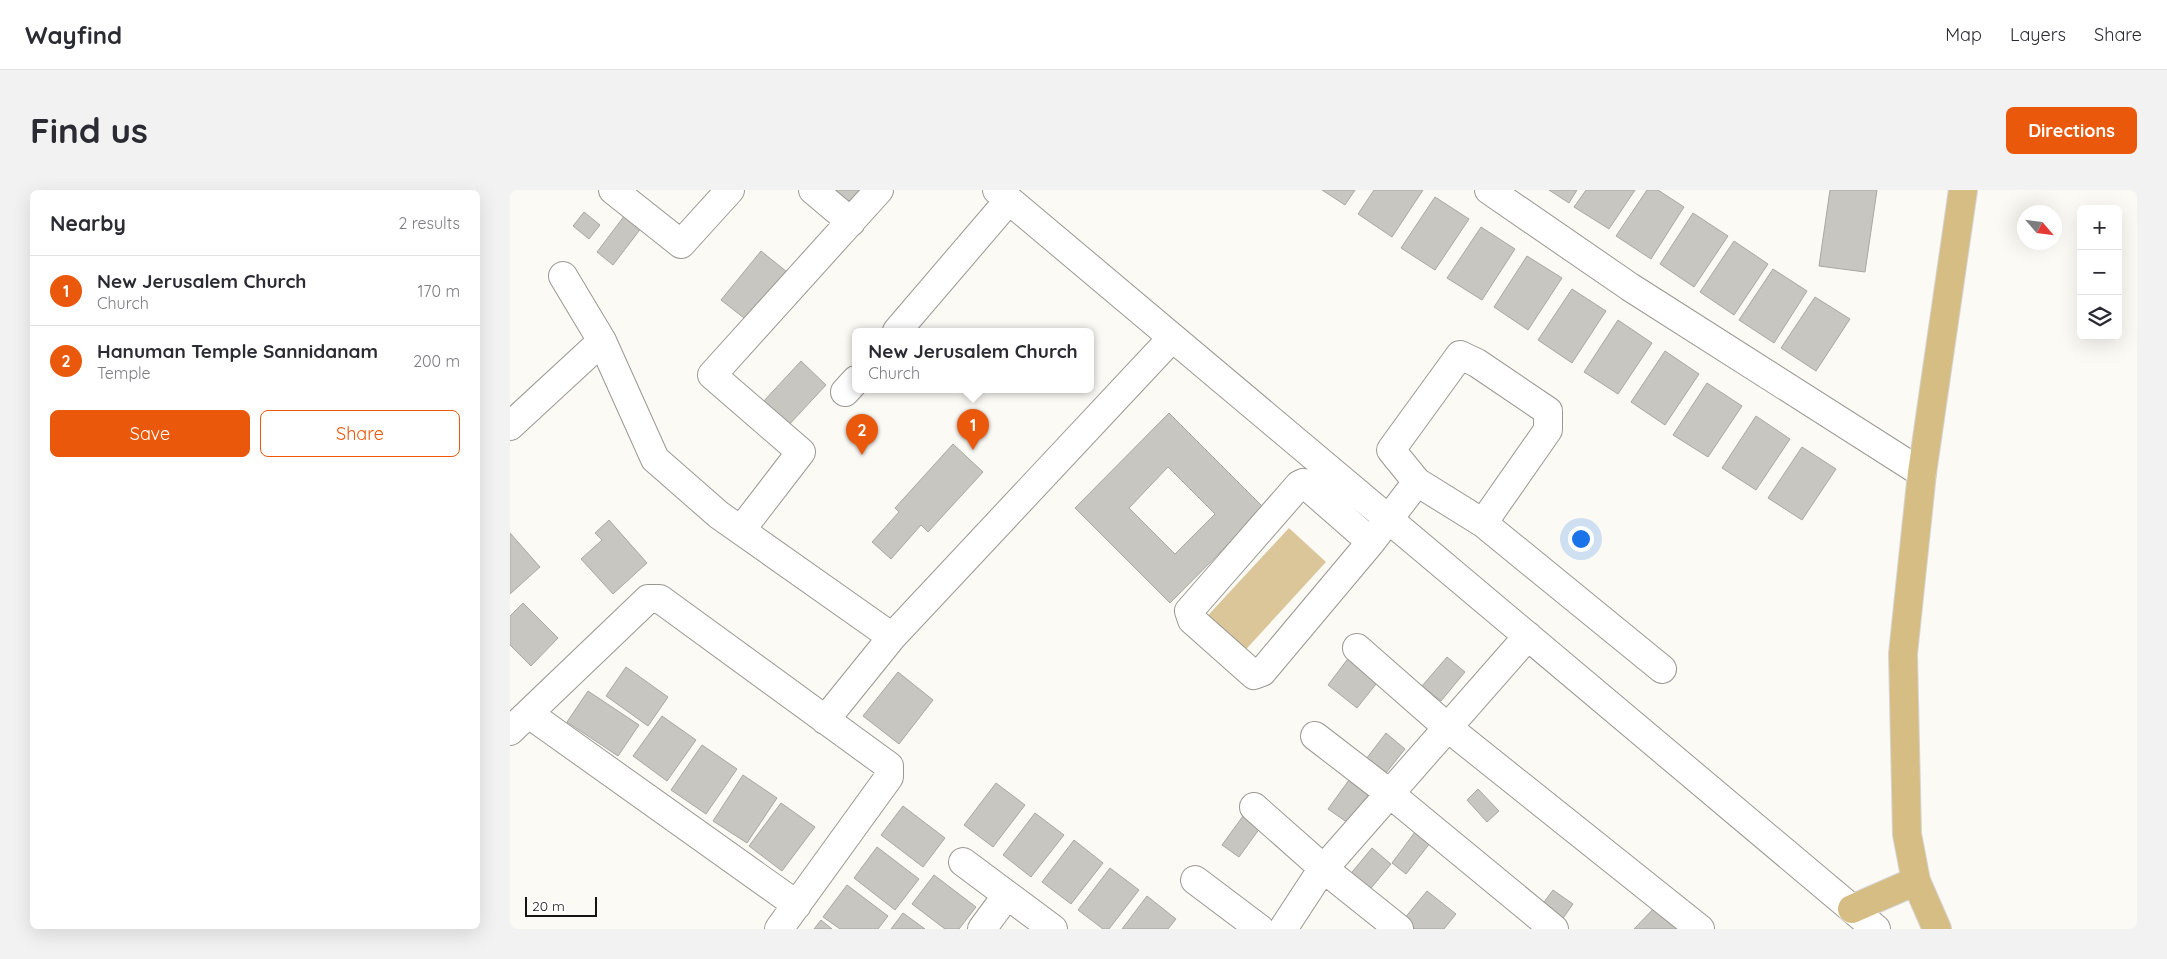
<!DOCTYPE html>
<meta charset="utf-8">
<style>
body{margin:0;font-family:Quicksand,sans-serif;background:#f2f2f3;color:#2b2b33}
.controls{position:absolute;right:15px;top:15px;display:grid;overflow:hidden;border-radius:8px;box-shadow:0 5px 20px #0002}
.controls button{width:45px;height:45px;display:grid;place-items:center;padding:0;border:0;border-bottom:1px solid #e1e1e2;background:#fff;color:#2b2b33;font:25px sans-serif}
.compass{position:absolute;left:1507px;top:15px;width:45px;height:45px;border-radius:50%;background:#fff;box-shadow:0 5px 20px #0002;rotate:118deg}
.scale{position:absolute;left:15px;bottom:12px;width:72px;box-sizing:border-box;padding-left:5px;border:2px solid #161514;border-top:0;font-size:14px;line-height:18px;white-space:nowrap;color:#161514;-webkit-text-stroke:4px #fff;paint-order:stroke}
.you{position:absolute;left:1070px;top:348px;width:18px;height:18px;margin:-12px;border:4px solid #fff;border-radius:50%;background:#1a73e8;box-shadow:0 0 0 8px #1a73e833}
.badge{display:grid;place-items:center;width:32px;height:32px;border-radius:50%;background:#ea580c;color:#fff;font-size:16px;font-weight:700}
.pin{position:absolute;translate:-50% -41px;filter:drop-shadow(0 1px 2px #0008)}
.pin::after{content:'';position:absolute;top:26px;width:18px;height:15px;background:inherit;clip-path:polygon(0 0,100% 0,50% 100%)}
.popup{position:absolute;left:342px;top:138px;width:242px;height:65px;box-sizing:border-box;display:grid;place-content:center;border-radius:8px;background:#fff;filter:drop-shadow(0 1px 4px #0005);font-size:16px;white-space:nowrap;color:#7c7c81}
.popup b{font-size:19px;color:#2b2b33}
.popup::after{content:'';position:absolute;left:50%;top:100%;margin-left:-10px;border:10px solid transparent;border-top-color:#fff}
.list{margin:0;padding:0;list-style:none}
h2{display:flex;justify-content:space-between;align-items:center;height:65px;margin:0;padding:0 20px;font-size:21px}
h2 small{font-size:16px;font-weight:400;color:#7c7c81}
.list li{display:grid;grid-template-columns:32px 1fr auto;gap:15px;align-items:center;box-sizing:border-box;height:70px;padding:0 20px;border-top:1px solid #e1e1e2}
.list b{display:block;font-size:19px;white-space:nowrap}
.list p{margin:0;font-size:16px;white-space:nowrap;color:#7c7c81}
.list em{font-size:16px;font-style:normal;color:#7c7c81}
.actions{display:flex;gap:10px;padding:15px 20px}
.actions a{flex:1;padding:11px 0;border:1px solid #ea580c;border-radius:8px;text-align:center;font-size:18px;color:#ea580c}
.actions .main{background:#ea580c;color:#fff}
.icon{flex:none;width:28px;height:28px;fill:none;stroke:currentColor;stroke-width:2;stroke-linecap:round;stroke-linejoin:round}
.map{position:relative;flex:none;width:1627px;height:739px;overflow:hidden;border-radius:8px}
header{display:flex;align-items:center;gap:30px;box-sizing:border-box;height:70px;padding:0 25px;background:#fff;border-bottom:1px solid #e1e1e2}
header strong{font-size:24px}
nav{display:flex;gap:28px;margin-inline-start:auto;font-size:18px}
.intro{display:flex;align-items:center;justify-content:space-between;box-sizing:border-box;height:120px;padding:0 30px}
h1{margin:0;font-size:35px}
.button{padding:12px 22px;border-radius:8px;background:#ea580c;color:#fff;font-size:18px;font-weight:700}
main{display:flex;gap:30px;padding:0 30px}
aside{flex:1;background:#fff;border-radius:8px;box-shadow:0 5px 20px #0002}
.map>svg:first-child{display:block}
.green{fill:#dbc69a}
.building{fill:#c8c6c1;stroke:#a9a7a3;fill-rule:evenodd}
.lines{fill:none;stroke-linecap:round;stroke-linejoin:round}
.minor-casing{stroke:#9a9893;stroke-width:30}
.major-casing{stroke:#d5d5d5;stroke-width:30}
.minor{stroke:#fff;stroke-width:28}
.major{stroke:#d6bd83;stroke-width:28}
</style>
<header>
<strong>Wayfind</strong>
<nav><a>Map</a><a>Layers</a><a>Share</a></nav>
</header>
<div class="intro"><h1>Find us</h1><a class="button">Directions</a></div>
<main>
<aside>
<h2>Nearby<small>2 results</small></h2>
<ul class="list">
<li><span class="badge">1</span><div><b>New Jerusalem Church</b><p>Church</p></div><em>170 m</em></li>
<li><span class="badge">2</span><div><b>Hanuman Temple Sannidanam</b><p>Temple</p></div><em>200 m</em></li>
</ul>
<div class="actions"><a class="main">Save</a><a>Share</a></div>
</aside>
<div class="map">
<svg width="1627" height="739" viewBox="0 0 1627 739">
<rect width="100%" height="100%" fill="#fcfaf5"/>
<path class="green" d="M779 338 816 372 728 468 690 434Z"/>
<path class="building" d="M314 0H351L336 18Z
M812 0H845L835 15Z
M864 0H913L882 47 848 24Z
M1039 0H1067L1059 13Z
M1076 0H1125L1099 39 1064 17Z
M1137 0H1148L1174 17 1141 69 1106 46Z
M1320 0H1367L1355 82 1309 76Z
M925 7 959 29 925 80 891 58Z
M74 22 90 35 79 49 63 36Z
M1183 23 1218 46 1184 97 1150 74Z
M115 25 132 37 103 75 87 62Z
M971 37 1005 59 972 110 937 88Z
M1224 51 1258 74 1224 125 1190 102Z
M251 61 282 86 243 135 211 110Z
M1017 66 1052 88 1018 140 984 117Z
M1263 79 1297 101 1264 153 1229 130Z
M1062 99 1096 121 1062 173 1028 150Z
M1305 107 1340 129 1306 181 1271 158Z
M1108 130 1142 153 1108 204 1074 182Z
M1155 161 1189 184 1155 235 1121 212Z
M291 171 316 195 276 238 251 214Z
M1197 193 1232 216 1198 267 1163 245Z
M659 223 754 318 660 413 565 318ZM658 277 705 324 665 364 619 318Z
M1246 226 1280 249 1246 300 1212 278Z
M443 254 473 282 418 342 411 335 381 369 362 352 389 322 385 318Z
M1292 257 1326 279 1292 330 1258 308Z
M99 330 137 373 103 404 71 369 92 350 85 343Z
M0 343 30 377 0 404Z
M13 413 48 448 21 476 0 455V426Z
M840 466 870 489 847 518 818 495Z
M937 467 955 482 931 511 912 496Z
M116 477 158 507 138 536 96 506Z
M388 482 423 510 389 554 353 526Z
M78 501 129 535 108 566 57 532Z
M152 526 186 550 157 591 123 566Z
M876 543 895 559 872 588 853 573Z
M192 555 227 579 196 624 161 600Z
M233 585 267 608 237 653 203 631Z
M839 590 859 604 838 633 818 619Z
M486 593 515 615 483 657 454 635Z
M968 599 989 621 977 632 957 610Z
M271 613 305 637 272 681 239 656Z
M393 616 435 648 413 677 371 645Z
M525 623 554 645 521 687 493 665Z
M733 626 750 638 729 667 712 655Z
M905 642 920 653 896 684 882 673Z
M564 650 593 673 561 714 532 692Z
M367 657 409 689 385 720 344 688Z
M862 658 881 674 857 703 838 687Z
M600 678 629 700 599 739H593L568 720Z
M424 685 466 717 449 739H435L402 714Z
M337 695 378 726 368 739H330L313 727Z
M1043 700 1063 714 1049 734 1029 719Z
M917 701 946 724 934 739H905L894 729Z
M637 706 666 729 658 739H612Z
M1146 716 1170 739H1124Z
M393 723 415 739H381Z
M311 730 322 739H304Z"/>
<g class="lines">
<g class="minor-casing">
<path id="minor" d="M103 0 171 54 220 0
M303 0 341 32
M487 0 1366 739
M979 0 1120 97 1412 283
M53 86 92 151 145 269 209 325 382 447
M387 141 499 10
M335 202 346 190
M0 236 92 151
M973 333 1152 479
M231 340 291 262 202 185 369 0
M861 352 797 296 793 293 789 295 679 421 682 430 744 485 752 482 861 352 907 292 881 260 950 165 967 173 1038 221V240L973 333 907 292
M847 458 937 537 1190 739
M19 524 287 715
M315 530 382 447 662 148
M0 541 138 409H150L379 576V587L269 739
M805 546 879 603 1044 739
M744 617 814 679 889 739
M453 672 543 739
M685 690 750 739
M472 739 497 705
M773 739 809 684 1018 446"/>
</g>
<g class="major-casing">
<path id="major" d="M1342 719 1406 691
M1427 739 1406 691 1397 644 1393 464 1412 283 1453 0"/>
</g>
<use href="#minor" class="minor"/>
<use href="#major" class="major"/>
</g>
</svg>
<div class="controls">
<button>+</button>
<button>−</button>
<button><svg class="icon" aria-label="layers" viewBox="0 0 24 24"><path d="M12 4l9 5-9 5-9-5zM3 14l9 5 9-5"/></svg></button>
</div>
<svg class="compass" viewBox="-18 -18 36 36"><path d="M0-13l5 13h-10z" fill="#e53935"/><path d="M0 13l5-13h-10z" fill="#7c7c81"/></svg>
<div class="scale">20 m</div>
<div class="you"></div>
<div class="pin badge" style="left:463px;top:260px">1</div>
<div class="popup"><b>New Jerusalem Church</b>Church</div>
<div class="pin badge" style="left:352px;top:265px">2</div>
</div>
</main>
